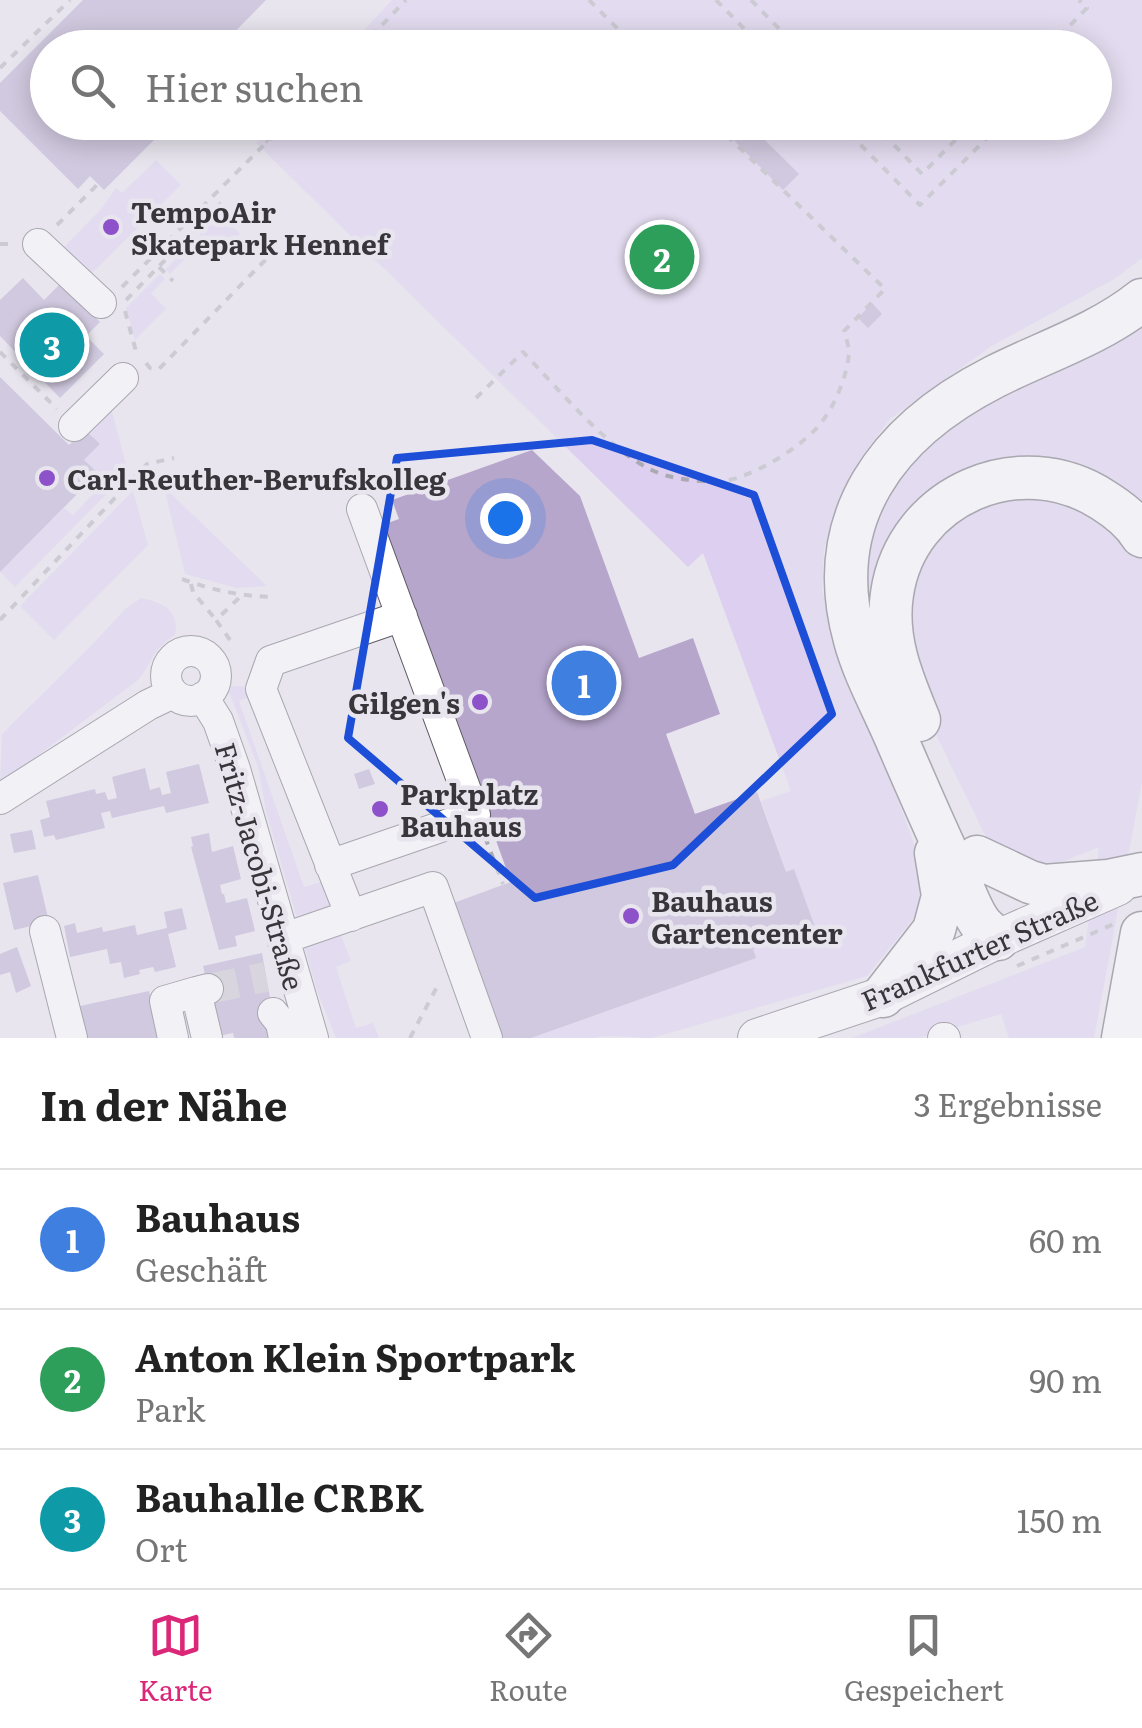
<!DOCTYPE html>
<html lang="de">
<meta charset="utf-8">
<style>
body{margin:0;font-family:Literata,serif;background:#f6f6f6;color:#222}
.you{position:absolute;left:505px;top:518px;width:35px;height:35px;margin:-25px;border:8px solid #fff;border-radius:50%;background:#1a73e8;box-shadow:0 0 0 15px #1a73e833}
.badge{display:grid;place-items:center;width:65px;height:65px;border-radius:50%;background:#db2777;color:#fff;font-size:32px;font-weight:700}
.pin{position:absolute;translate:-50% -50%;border:5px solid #fff;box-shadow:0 2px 10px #0006}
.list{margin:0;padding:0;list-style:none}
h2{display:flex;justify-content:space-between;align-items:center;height:130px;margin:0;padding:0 40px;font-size:42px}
h2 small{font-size:32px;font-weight:400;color:#767676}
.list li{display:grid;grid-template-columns:65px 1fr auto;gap:30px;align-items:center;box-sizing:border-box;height:140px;padding:0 40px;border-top:2px solid #e0e0e0}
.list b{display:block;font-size:38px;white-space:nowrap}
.list p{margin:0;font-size:32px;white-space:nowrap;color:#767676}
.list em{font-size:32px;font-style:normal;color:#767676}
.icon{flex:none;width:55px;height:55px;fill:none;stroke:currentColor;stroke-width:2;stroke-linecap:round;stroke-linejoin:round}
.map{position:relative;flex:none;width:1142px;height:1038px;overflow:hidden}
.search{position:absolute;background:#fff;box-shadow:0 5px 25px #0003;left:30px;right:30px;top:30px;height:110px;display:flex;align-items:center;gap:25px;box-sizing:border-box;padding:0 35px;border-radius:55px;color:#767676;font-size:38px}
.sheet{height:550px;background:#fff}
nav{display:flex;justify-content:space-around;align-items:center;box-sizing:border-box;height:140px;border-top:2px solid #e0e0e0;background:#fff;font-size:28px;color:#767676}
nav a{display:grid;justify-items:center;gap:5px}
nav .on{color:#db2777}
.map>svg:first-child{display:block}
.green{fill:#ddcff0}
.building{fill:#b6a6cc}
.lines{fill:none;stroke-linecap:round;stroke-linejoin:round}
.minor-tunnel{stroke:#c5c2ca;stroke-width:30;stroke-dasharray:30 15;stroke-linecap:butt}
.minor-casing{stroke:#5e5b63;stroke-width:32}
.major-casing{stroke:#5e5b63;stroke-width:40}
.highway-casing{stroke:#5e5b63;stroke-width:45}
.path{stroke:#acaab1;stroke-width:4;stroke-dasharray:8 8;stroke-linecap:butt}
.minor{stroke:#fff;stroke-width:30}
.major{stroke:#fff;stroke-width:38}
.highway{stroke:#fff;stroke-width:42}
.marked{fill:none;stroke:#1d4ed8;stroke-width:8;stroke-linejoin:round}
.poi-dot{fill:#8d52c9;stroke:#e8e5ee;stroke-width:4}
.labels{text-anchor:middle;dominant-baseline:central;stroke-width:9;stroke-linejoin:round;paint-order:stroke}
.poi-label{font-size:28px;font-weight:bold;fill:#38363a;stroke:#e8e5ee;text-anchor:start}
.street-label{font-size:28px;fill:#38363a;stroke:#e8e5ee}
</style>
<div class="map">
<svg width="1142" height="1038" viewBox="0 0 1142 1038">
<rect width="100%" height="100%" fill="#e8e5ee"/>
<path class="green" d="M392 0H1142V258L1116 278 990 347 890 419 860 459 836 508 824 549 822 591 922 866 918 913 867 976 652 1038C637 1038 604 1034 594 1038H531L755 958 753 949 814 927 794 869 786 872 761 801 791 791 703 553 688 567 256 143 276 122H1094V48L348 47Z
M156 160 181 185 91 274 64 247 102 208 116 188 122 193Z
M220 214 240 234 218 256 202 241 170 274 166 269Z
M160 274 165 279 151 293 166 309 135 340 126 308Z
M1142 322V782L1094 1038H1009L1001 1014 920 1038H852L1085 947 1099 847 1035 873 1005 854 986 837 939 741 913 678 861 604 875 507 943 424 1054 373Z
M110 404 128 472 15 587 0 572 64 508 73 515 96 491 88 483 98 473 84 460 100 444 85 430Z
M164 487 267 586 236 588 185 574Z
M133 491 148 545 54 640 20 606Z
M141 598C162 602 180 611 175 635 149 652 155 660 138 680L0 784 2 734 92 645 125 609Z
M230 686 253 687V695L239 701 304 887 321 882 332 911 298 922 266 811 258 767 230 694Z
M340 933 351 961 336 967 356 1028 373 1023 379 1038H336L318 993 304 946Z"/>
<path class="building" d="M83 0H266L219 48H48V122H153L162 132 104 190 90 176 78 189 0 111V83Z
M716 122H747L799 174 783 190Z
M23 278 44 300 61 283 100 322 86 336 104 354 60 398 0 336V300Z
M872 303 882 314 868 328 858 318Z
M0 377 69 445 85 430 100 444 84 460 98 473 0 572Z
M532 450 580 496 639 658 693 638 720 714 666 734 695 814 757 792 786 872 794 869 815 927 753 949 756 958 531 1038H497L448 905 511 882 382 525 399 519 392 500Z
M199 764 209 803 166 813 164 806 112 818 110 811 101 813 105 828 56 840 54 835 44 837 40 820 50 817 46 801 95 789 96 794 105 792 108 800 117 798 112 777 145 768 150 790 160 787 162 795 171 793 166 772Z
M369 769 375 784 359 789 354 774Z
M32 830 36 849 14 853 10 834Z
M209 833 212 852 233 846 241 879 220 885 222 894H224L226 903 247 898 255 931 235 936 237 946 219 950 191 847 193 846 191 837Z
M38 875 49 922 14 930 3 883Z
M182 908 187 929 168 934 176 967 155 972 153 967 139 970 140 974 124 978 121 962 110 964 107 949 70 957 64 926 75 923 77 933 102 927 103 932 135 925 137 935 167 928 164 912Z
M17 947 31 986 16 993 10 972 0 975V954Z
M262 953 277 1038H234L233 1033 219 1036 203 966Z
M149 991 160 1038H87L80 1006Z"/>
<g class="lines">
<path class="minor-tunnel" d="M208 989 266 977"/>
<g class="minor-casing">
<path id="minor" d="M38 244 101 303
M74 426 123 378
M166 676a25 25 0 1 1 50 0a25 25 0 1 1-50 0Z
M203 697 218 721 235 769 313 1038
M0 799 148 705 173 693
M330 865 475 815 362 509
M351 916 261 689 271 661 402 616
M45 931 72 1038
M282 939 433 887 487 1038
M273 1013 281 1023 284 1038
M173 1038 165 1001 196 992
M207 1038 196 992 208 989
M943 1038H945"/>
</g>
<g class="major-casing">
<path id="major" d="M757 1038 883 996 998 939 1118 886"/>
</g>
<g class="highway-casing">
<path id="highway" d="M919 720C902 679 885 639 892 594 906 495 1020 446 1103 500 1119 510 1132 520 1142 536
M977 857 1030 882 1044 886 1108 881 1142 874
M998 939C993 935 986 930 981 924 971 911 965 892 958 877 937 833 918 789 899 745 885 711 864 674 855 640 821 518 888 431 994 377 1043 352 1098 335 1142 300
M883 996 934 930 943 896 936 853
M1123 1038 1142 933"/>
</g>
<path class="path" d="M589 0 637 48
M716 0 763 48
M751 0 798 48
M360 48 406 0
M1048 48 1087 8 1079 0
M0 68 70 0
M838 122 920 205 1003 122
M872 122 922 174 973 122
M255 129 268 142
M57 225 98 184
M0 244H15
M159 267 173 281
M122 287 287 122
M126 300 223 201
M125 311 137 355
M0 352 57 409
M146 363 150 368 159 369 274 251
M476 398 523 352C559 389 619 464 668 476 688 481 718 484 737 478 764 469 795 450 815 430 833 411 847 378 849 353 849 346 846 338 844 331L885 289 713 122
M182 579C212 590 240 596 272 597
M191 584 193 592 216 620
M0 620 147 464 174 458
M230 640 216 620 241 596
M485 837 503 884
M1017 966 1114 924
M410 1038 439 983"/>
<use href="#minor" class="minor"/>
<use href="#major" class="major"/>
<use href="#highway" class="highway"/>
</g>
<path d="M0 0H1142V1038H0ZM592 440 754 495 832 714 673 865 535 898 348 738 397 458Z" fill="#e8e5ee" fill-opacity=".55" fill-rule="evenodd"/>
<path class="marked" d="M592 440 754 495 832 714 673 865 535 898 348 738 397 458Z"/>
<g class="poi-dot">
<circle cx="111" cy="227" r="10"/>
<circle cx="47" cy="478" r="10"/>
<circle cx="480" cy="702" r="10"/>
<circle cx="380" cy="809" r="10"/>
<circle cx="631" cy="916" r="10"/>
</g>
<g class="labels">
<g class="poi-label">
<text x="131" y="211">TempoAir<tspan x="131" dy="32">Skatepark Hennef</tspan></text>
<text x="67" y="478">Carl-Reuther-Berufskolleg</text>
<text x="460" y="702" text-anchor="end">Gilgen's</text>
<text x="400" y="793">Parkplatz<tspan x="400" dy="32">Bauhaus</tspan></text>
<text x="651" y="900">Bauhaus<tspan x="651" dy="32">Gartencenter</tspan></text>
</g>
<g class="street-label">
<text transform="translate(261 866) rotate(74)">Fritz-Jacobi-Straße</text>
<text transform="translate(979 949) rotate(-24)">Frankfurter Straße</text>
</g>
</g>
</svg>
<div class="you"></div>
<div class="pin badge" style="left:584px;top:683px;background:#3f7fe0">1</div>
<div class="pin badge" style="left:662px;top:257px;background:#2e9e5b">2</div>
<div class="pin badge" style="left:52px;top:345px;background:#0f9aa8">3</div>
<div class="search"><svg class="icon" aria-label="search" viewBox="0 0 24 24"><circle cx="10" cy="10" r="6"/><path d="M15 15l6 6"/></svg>Hier suchen</div>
</div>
<section class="sheet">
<h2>In der Nähe<small>3 Ergebnisse</small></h2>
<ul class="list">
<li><span class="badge" style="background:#3f7fe0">1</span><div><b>Bauhaus</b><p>Geschäft</p></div><em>60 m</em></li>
<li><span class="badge" style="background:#2e9e5b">2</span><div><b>Anton Klein Sportpark</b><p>Park</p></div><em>90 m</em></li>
<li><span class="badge" style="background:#0f9aa8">3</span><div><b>Bauhalle CRBK</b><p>Ort</p></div><em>150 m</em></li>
</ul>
</section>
<nav>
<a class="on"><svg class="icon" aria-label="map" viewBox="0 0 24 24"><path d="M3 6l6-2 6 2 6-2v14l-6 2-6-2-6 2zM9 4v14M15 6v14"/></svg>Karte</a>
<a><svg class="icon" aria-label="directions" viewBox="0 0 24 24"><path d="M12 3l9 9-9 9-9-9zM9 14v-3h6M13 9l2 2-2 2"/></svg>Route</a>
<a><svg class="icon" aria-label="saved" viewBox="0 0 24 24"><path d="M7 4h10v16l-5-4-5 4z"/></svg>Gespeichert</a>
</nav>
